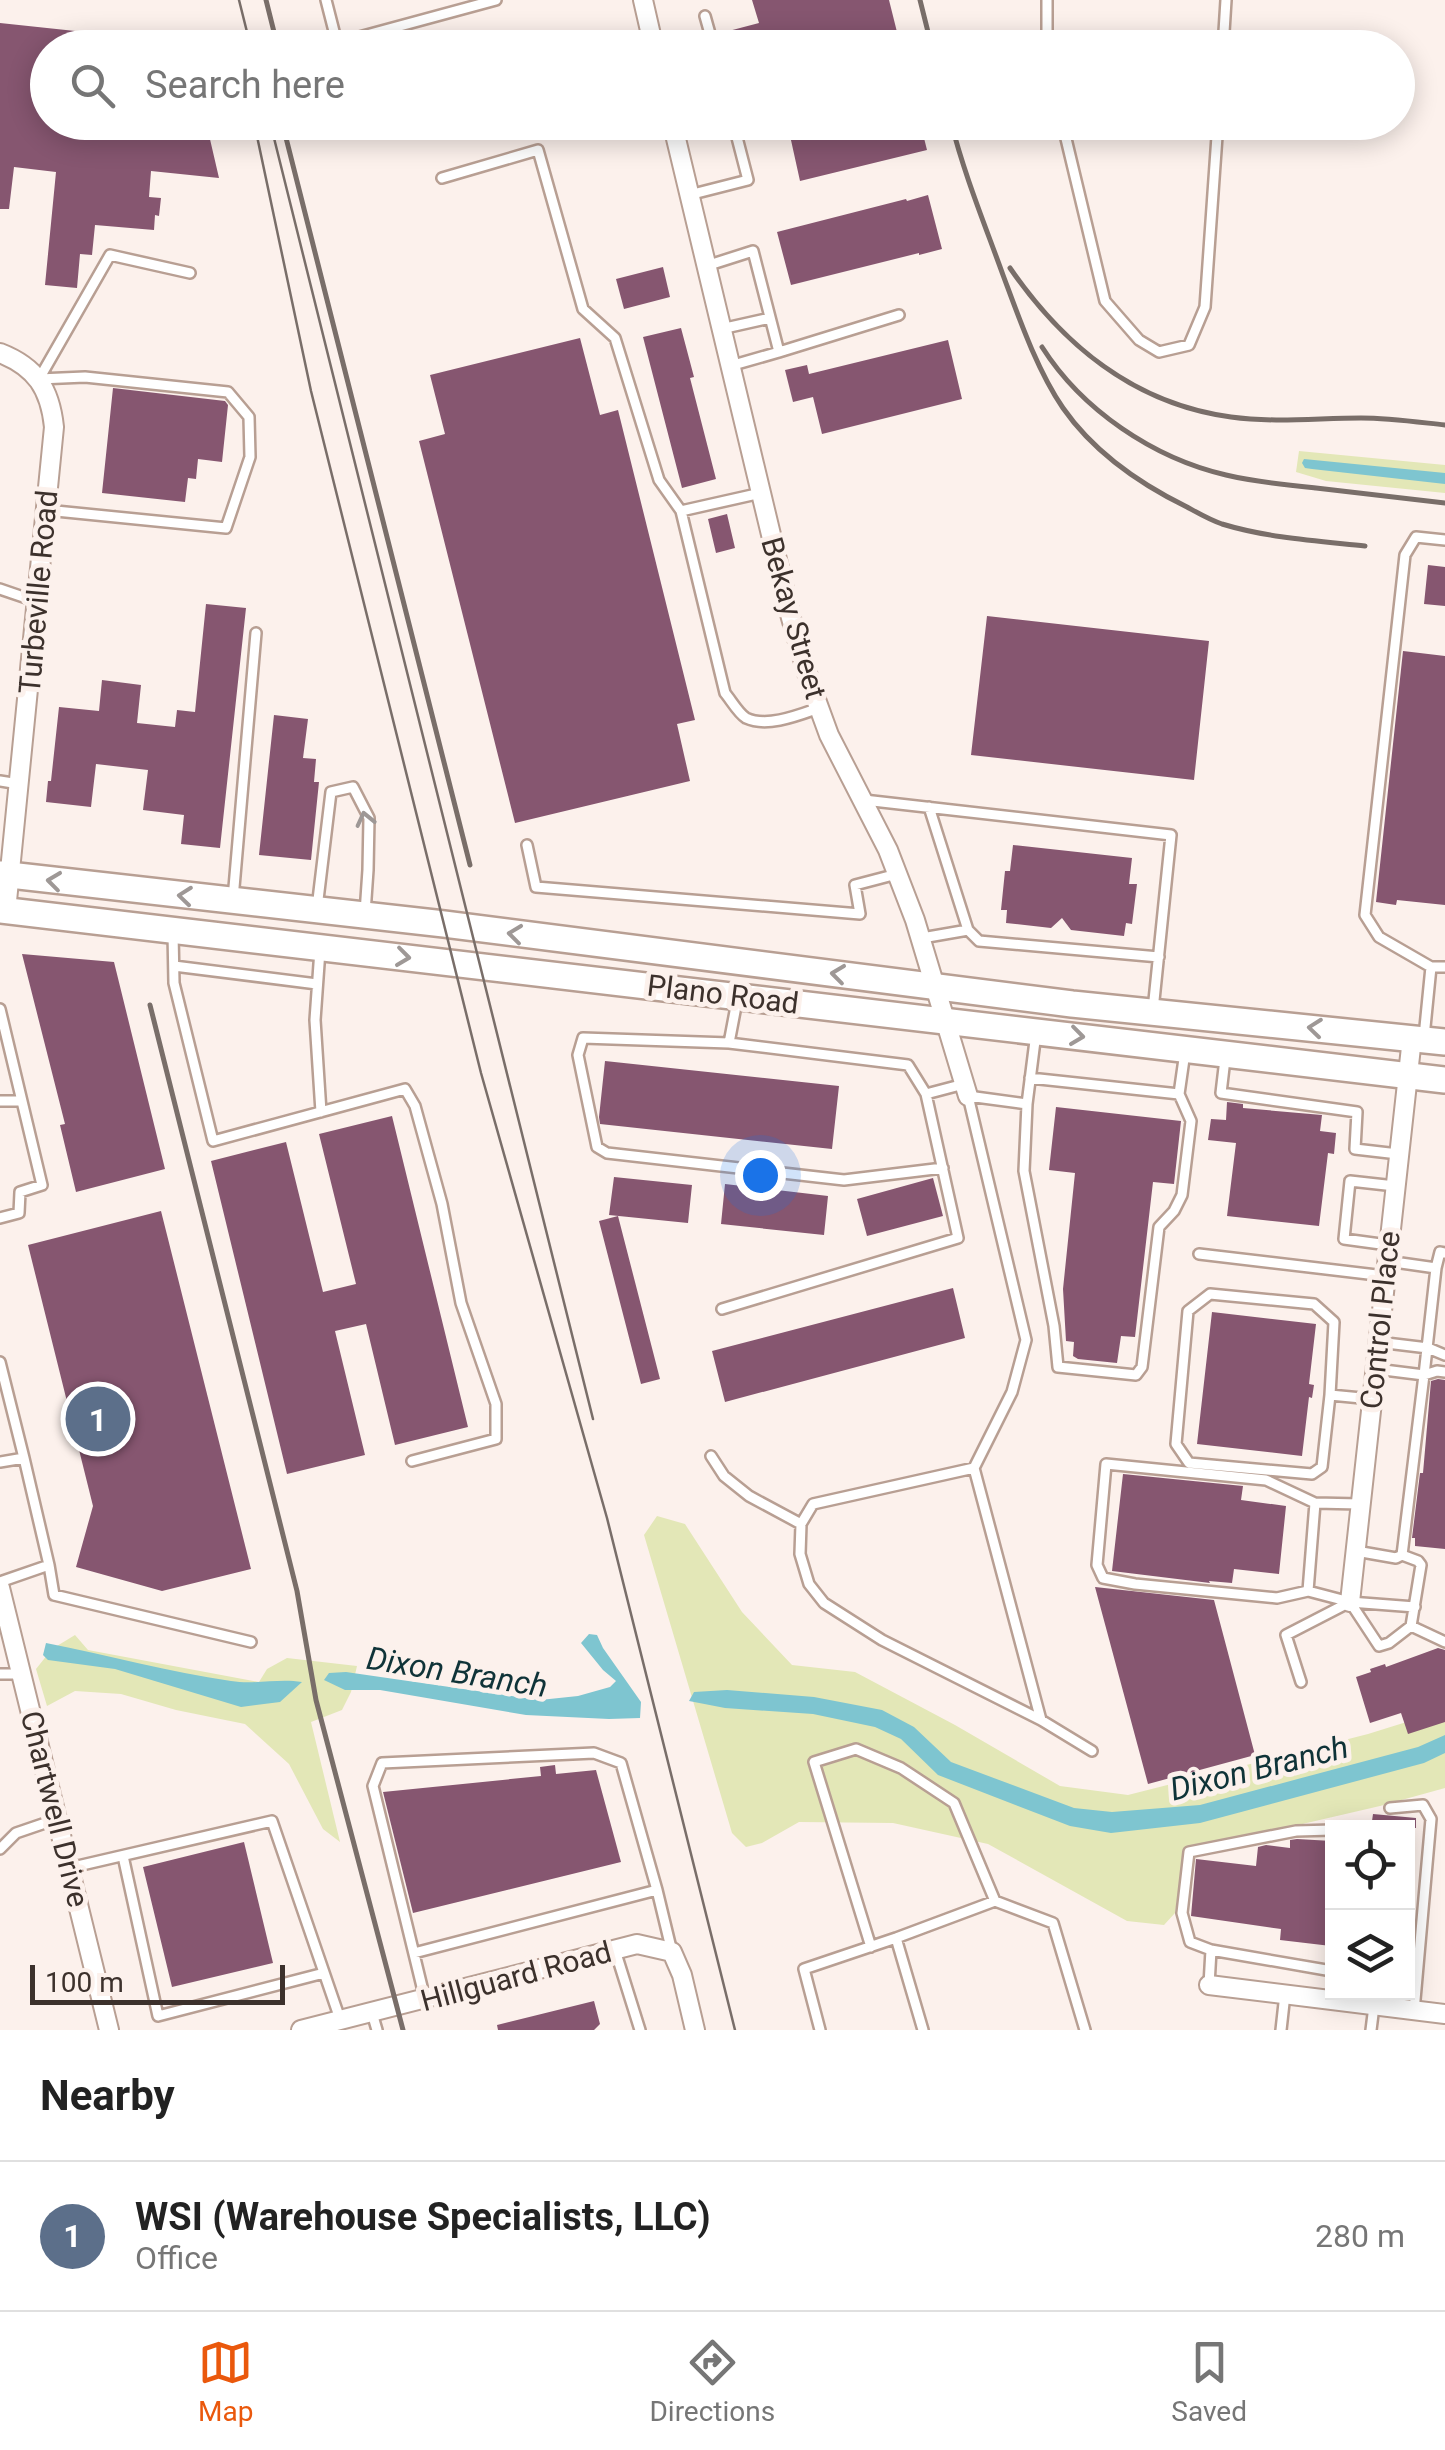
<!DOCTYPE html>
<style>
body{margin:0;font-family:Roboto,sans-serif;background:#f6f6f6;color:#222}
.controls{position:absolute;right:30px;bottom:30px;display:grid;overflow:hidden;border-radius:0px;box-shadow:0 5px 25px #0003}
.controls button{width:90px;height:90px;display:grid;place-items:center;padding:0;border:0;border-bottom:2px solid #e0e0e0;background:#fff;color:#222;font:50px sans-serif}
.scale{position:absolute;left:30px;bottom:25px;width:255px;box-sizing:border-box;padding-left:10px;border:5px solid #3c312c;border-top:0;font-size:28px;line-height:35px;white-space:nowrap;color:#3c312c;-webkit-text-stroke:8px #fcf1ec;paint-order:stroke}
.you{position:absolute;left:760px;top:1175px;width:35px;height:35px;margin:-25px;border:8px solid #fff;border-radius:50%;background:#1a73e8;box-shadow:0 0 0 15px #1a73e833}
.badge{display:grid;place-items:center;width:65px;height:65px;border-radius:50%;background:#ea580c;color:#fff;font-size:32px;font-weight:700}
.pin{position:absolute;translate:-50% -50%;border:5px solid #fff;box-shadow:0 2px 10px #0006}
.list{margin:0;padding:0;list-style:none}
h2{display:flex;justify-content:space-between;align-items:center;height:130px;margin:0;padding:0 40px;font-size:42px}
h2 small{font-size:32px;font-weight:400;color:#767676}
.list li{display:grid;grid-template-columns:65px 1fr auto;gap:30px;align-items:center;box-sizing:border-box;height:150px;padding:0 40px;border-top:2px solid #e0e0e0}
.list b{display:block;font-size:38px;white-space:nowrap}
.list p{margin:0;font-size:32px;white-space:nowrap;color:#767676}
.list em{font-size:32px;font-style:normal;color:#767676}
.icon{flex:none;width:55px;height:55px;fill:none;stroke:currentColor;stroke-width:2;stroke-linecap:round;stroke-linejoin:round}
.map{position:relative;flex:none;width:1445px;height:2030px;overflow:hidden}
.search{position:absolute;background:#fff;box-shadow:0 5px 25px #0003;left:30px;right:30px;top:30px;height:110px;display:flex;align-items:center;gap:25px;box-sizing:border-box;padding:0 35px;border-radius:55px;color:#767676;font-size:38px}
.sheet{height:280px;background:#fff}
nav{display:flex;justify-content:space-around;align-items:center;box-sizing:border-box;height:140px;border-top:2px solid #e0e0e0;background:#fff;font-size:28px;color:#767676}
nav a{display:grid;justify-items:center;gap:5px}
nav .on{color:#ea580c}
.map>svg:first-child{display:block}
.green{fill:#e3e7b7}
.water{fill:#7ec5d0}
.building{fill:#865670}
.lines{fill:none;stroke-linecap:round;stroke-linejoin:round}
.service-casing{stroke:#b89f93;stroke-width:14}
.minor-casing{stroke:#b89f93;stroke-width:22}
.secondary-casing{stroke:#b89f93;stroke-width:30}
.service{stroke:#fff;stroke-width:9}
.minor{stroke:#fff;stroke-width:18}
.secondary{stroke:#fff;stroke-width:25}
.tram{stroke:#796e69;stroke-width:2.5}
.rail{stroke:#796e69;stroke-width:5}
.oneway{stroke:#9e9896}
.labels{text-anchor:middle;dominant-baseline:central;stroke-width:10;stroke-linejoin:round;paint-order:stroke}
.street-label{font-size:30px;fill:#3c312c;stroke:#fcf1ec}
.water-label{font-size:32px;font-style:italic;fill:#0f3338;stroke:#fcf1ec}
</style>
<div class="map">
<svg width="1445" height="2030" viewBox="0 0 1445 2030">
<rect width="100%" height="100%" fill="#fcf1ec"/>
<path class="green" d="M1299 451 1445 465V493L1326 481 1296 472Z
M657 1516 685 1524 742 1612 792 1665 855 1672 955 1725 1060 1786 1128 1795 1368 1734 1445 1710V1788L1380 1806 1195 1849 1182 1867 1175 1913 1164 1925 1127 1921 988 1844 893 1823 799 1822 762 1843 746 1847 732 1833 644 1535Z
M75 1635 88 1650 259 1682 267 1669 287 1658 357 1666 351 1692 342 1710 311 1722 340 1842 323 1829 289 1764 245 1724 176 1710 121 1694 75 1691 47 1706 36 1669 52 1649Z"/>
<path class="water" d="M1304 459 1445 473V484L1312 469 1305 468 1302 463Z
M589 1634 597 1635 603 1648 641 1702 640 1718 609 1719 526 1715 380 1690H345L324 1680 329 1673 346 1672 540 1700 578 1696 610 1687 616 1681 603 1670 581 1643Z
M46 1643C108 1655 169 1672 231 1681 255 1685 278 1678 302 1682L280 1702 241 1707 115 1669 48 1660 43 1655Z
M727 1690 814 1697 882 1710 914 1727 951 1762 1074 1808 1112 1812 1200 1805 1418 1747 1445 1735V1753L1424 1763 1200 1823 1111 1833 1070 1826 938 1775 901 1739 875 1727 813 1714 725 1708 689 1701 694 1692Z"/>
<path class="building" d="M752 0H889L901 48H724L721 33 759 23Z
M0 23 141 38 140 48H48V122H206L219 178 151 171 149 197 161 198 159 216 155 215 154 230 95 225 92 255 80 254 77 288 45 285 56 172 14 167 9 209H0Z
M787 122H920L927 150 800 181Z
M928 195 942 249 919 255V253L791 285 777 232 906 199 907 201Z
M663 267 670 297 624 309 616 279Z
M681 328 694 377 690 378 716 479 682 488 643 337Z
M580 338 600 415 618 410 695 720 677 724 690 781 515 823 419 441 445 434 430 375Z
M948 340 962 399 822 434 813 397 793 402 785 370 807 365 809 374Z
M113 388 225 401 228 405 222 462 198 459 196 479 188 478 185 502 102 493Z
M727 514 735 548 716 553 708 519Z
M1428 565 1445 567V606L1424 604Z
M206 604 246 608 220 848 181 844 184 815 143 810 148 770 96 764 91 807 46 802 48 781H51L59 707 99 711 102 680 141 685 137 723 175 727 177 710 195 712Z
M987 616 1209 641 1194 780 971 755Z
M1403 651 1445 656V905L1397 900 1396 905 1376 902Z
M274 715 308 719 303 758 316 759 314 782H319L311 860 259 855Z
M1013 845 1132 858 1129 884H1137L1132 924 1126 923 1124 936 1071 930 1062 918 1051 928 1006 923 1007 910H1001L1005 871H1010Z
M22 954 114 962 165 1169 76 1192 60 1125 65 1124Z
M605 1061 839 1086 832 1149 600 1124 599 1117Z
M1227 1102 1243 1104V1108L1322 1115 1320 1131 1336 1133 1334 1154 1328 1153 1319 1226 1227 1216 1236 1143 1208 1140 1211 1119 1226 1120Z
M1056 1107 1181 1121 1174 1184 1153 1182 1135 1337 1121 1336 1117 1363 1078 1359 1073 1356 1074 1342 1066 1341 1063 1289 1075 1173 1049 1170Z
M392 1116 468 1427 395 1445 366 1324 335 1331 365 1455 287 1474 211 1161 286 1142 323 1292 356 1284 319 1134Z
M614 1177 692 1185 688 1223 609 1215Z
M933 1178 943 1216 867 1236 857 1199Z
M725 1184 828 1196 824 1235 721 1224Z
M161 1211 251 1569 162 1591 76 1567 93 1506 28 1245Z
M618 1216 660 1379 641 1384 599 1221Z
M953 1288 965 1338 725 1402 712 1351Z
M1212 1312 1316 1324 1309 1384 1314 1385 1312 1398 1309 1397 1302 1456 1197 1444Z
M1438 1379 1445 1380V1549L1415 1546V1538H1412L1420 1473H1423L1431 1381Z
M1123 1474 1243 1486 1241 1500 1286 1506 1279 1574 1234 1569 1232 1583 1209 1581 1210 1583 1112 1571Z
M1095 1587 1214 1600 1255 1755 1148 1784Z
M1438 1648 1445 1650V1722L1408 1734 1401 1713 1370 1723 1356 1677 1371 1672 1370 1669 1385 1664 1386 1667Z
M555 1765 556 1774 596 1770 621 1862 413 1913 383 1792 541 1776 540 1767Z
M1373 1814 1416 1818V1828H1371Z
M1297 1839 1332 1841 1331 1946 1280 1940 1281 1929 1191 1916 1196 1859 1256 1866 1258 1847 1266 1845 1290 1848V1840Z
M244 1842 273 1963 172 1987 143 1867Z
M594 2001 600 2024 594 2030H498L497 2025Z"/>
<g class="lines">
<g class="service-casing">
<path id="service" d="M326 0 337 43 496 0
M705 16 714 48
M1047 48V0
M1223 48 1226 0
M1062 122 1105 301 1139 340 1159 352 1189 345 1205 307 1218 122
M442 178 538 150 583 309 615 338 659 480 681 511 725 693C731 700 738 713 746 718 767 728 799 715 819 708
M689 195 748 180 733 122
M706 266 753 251 779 352 730 366
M721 329 770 318
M779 352 899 315
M39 379 85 377 228 392 249 417 250 457 226 528 46 510
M39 379 110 255 190 273
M681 511 761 493
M1445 540 1416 537 1405 555 1365 915 1379 937 1431 967H1445
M0 589 35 601
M0 781 19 784
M864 800 1171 835 1153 1010
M929 807 968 930 979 941 1159 957
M527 845 536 887 860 914 855 885 897 874
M233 899 256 633
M317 908 331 792 353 787 369 818 368 870 365 913
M173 933 174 983 213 1141 405 1089 415 1106 442 1204 461 1303 496 1404V1439L412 1461
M922 938 968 930
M320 950 315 1020 321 1112
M174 966 317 984
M737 1001 729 1043 908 1065 926 1094
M0 1009 42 1185 20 1192 19 1213 0 1218
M1036 1033 1027 1104 968 1096 1026 1340 1012 1392 974 1468 1041 1720
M1424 1037 1431 967
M729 1043 583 1038 578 1055 597 1147 607 1153 844 1180 943 1168
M1225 1059 1221 1093 1357 1112 1355 1149 1398 1154
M1030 1078 1179 1094 1185 1052
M0 1101H22
M1027 1104 1024 1171 1054 1326 1058 1367 1136 1375 1142 1367 1159 1227 1174 1211 1182 1195 1191 1121 1179 1094
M1388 1245 1344 1239 1350 1181 1395 1186
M1199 1254 1385 1276
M1387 1261 1436 1268 1440 1252 1445 1253
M1436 1268 1424 1375 1437 1371 1445 1372
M722 1309 958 1238 926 1094 964 1084
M1378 1342 1428 1348 1445 1355
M0 1362 24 1458
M1330 1395 1334 1322 1314 1304 1210 1294 1188 1311 1176 1444 1189 1463 1312 1474 1322 1467 1330 1395 1372 1399
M711 1456 724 1476 749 1496 801 1524
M0 1462 24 1458 49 1565 0 1582
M974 1468 813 1504 801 1524 800 1554 809 1584 824 1603 882 1640 1041 1720 1092 1751
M1356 1551 1396 1558 1402 1555 1424 1375 1376 1369
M1402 1555 1418 1561 1421 1565 1411 1626
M49 1565 54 1595 251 1642
M1308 1591 1277 1598 1135 1584 1103 1578 1097 1565 1106 1464 1266 1480 1315 1503
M1350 1602 1308 1591 1315 1503 1360 1504
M1415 1607 1350 1602 1379 1646 1389 1643 1411 1626 1445 1642
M0 1674H21
M1301 1682 1286 1635 1350 1602
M1390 1808 1423 1805 1431 1819 1414 2011
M0 1849 16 1833 57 1819
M123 1856 158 2016 324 1973
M69 1868 272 1821 340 2019
M657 1890 672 1952
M896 1938 923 2030
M871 1947 814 1762 856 1749 901 1768 954 1803 995 1901
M615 1950 640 2030
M1211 1950 1332 1971
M414 1953 657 1890 621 1763 594 1753 382 1763 373 1786 425 1999
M1209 1985 1211 1950 1190 1942 1182 1913 1189 1852 1296 1831 1332 1830
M372 2013 377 2030
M820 2030 804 1969 896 1938 995 1901 1053 1923 1085 2030
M1281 2030 1285 1994
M1371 2030 1374 2006"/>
</g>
<g class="minor-casing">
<path id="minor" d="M643 0 654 48
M672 122 791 618 810 683 829 735 888 850 915 920 968 1096
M0 353C36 367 50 389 54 427L6 911
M0 1588 109 2030
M1350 1602 1412 1038
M1209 1985 1445 2014
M301 2030 637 1944 672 1952 682 1975 695 2030"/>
</g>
<g class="secondary-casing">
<path id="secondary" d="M0 874 444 924 1072 1004 1445 1042
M0 910 1445 1080"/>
</g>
<use href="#service" class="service"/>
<use href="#minor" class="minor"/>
<use href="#secondary" class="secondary"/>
<path class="tram" d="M239 0 251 48
M254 122 311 391 481 1073 607 1518 735 2030
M270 122 593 1419"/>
<path class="rail" d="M266 0 278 48
M920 0 932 48
M282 122 470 865
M951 122C964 174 985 225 1003 275 1019 318 1037 370 1063 408 1093 451 1140 484 1187 507 1198 513 1210 520 1222 524 1268 538 1317 541 1365 546
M1010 268C1064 346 1134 404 1231 417 1275 423 1318 418 1361 418 1389 418 1417 422 1445 425
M1042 347C1082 410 1153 458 1226 475 1255 482 1286 485 1316 488 1359 493 1402 498 1445 503
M150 1005 297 1591 316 1700 403 2030"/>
</g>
<defs><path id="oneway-chevron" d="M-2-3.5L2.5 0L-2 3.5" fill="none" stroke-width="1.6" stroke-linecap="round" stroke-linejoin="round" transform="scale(2.5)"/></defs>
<g class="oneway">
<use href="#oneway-chevron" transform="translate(365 819) rotate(-103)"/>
<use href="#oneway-chevron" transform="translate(54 881) rotate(-173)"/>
<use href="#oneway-chevron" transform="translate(185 896) rotate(-174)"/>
<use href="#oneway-chevron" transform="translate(515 934) rotate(-173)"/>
<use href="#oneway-chevron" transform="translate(403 957) rotate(7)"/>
<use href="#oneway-chevron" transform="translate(838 974) rotate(-173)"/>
<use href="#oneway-chevron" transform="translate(1315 1028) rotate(-174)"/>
<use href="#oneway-chevron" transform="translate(1077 1036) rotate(7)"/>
</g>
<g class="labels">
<g class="street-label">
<text transform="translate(38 592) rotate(-85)">Turbeville Road</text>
<text transform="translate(794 618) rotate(74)">Bekay Street</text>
<text transform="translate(723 994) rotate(7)">Plano Road</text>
<text transform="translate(1380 1320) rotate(-84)">Control Place</text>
<text transform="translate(55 1809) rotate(76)">Chartwell Drive</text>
<text transform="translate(516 1976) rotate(-15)">Hillguard Road</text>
</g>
<g class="water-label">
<text transform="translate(457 1672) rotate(9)">Dixon Branch</text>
<text transform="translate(1259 1768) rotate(-14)">Dixon Branch</text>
</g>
</g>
</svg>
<div class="controls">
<button><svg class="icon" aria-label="locate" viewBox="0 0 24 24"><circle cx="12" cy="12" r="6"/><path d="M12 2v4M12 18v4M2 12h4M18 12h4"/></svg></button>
<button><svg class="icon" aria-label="layers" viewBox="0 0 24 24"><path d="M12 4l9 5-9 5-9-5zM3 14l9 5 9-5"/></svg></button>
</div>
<div class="scale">100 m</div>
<div class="you"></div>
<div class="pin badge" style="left:98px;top:1419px;background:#5c6f8a">1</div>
<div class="search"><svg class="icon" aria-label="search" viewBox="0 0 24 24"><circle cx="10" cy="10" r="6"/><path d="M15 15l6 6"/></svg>Search here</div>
</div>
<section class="sheet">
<h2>Nearby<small></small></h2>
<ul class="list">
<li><span class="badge" style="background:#5c6f8a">1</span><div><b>WSI (Warehouse Specialists, LLC)</b><p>Office</p></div><em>280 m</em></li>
</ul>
</section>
<nav>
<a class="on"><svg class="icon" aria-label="map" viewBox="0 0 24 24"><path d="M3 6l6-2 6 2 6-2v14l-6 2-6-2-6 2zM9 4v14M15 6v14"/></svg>Map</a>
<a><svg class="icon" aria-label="directions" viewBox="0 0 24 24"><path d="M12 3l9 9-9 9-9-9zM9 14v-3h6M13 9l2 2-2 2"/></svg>Directions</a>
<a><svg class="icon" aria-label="saved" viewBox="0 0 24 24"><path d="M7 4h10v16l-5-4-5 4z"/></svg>Saved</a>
</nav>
